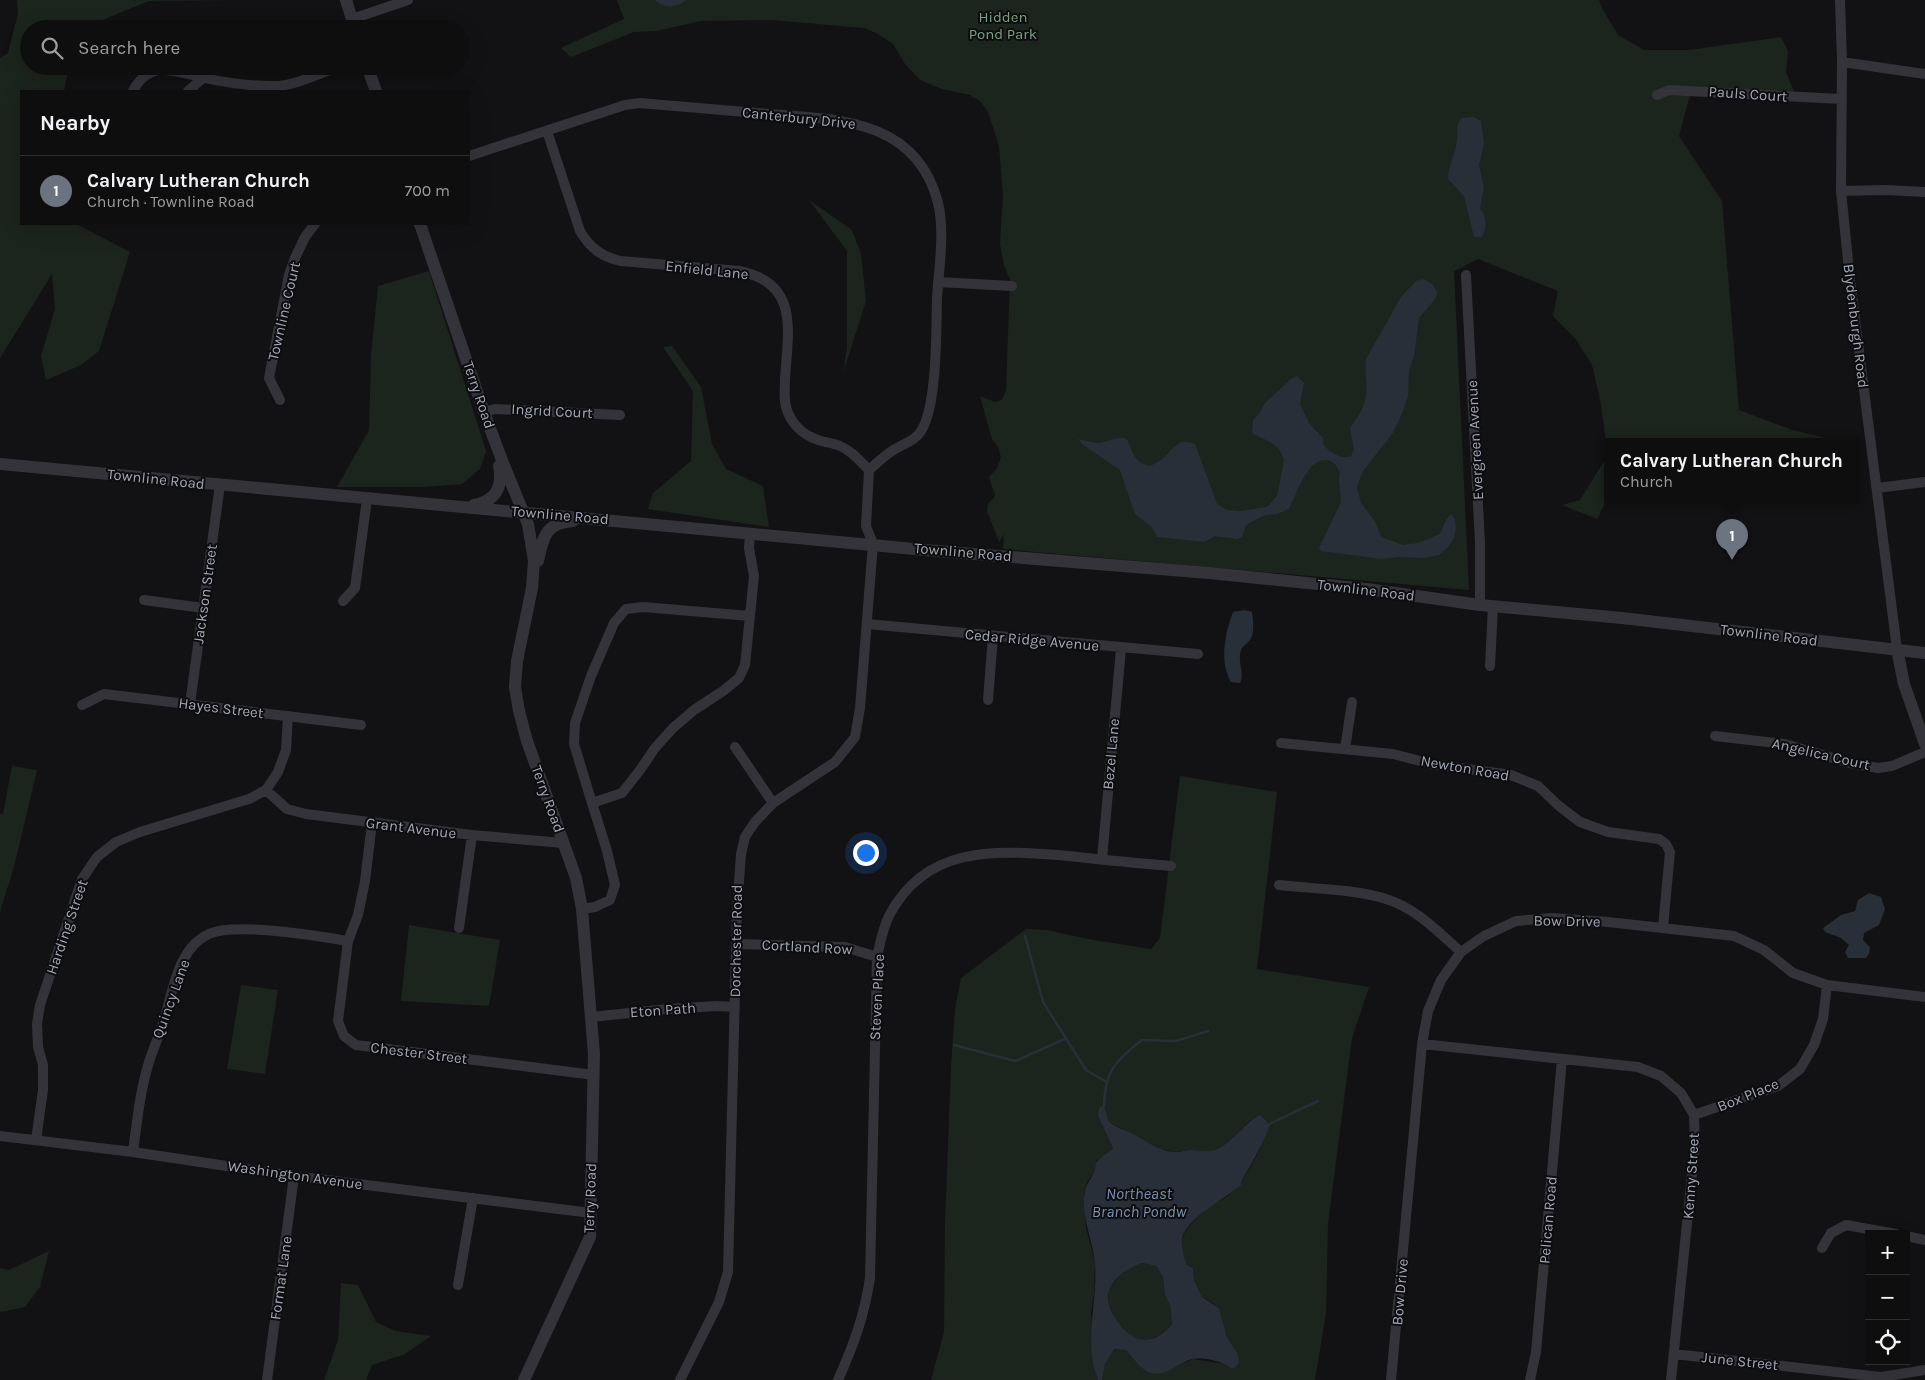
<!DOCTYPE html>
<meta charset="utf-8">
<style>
body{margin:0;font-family:Karla,sans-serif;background:#1c1c1d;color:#f1f3f6}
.controls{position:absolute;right:15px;bottom:15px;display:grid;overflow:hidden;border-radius:0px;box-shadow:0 5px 20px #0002}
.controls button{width:45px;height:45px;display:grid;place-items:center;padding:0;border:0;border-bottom:1px solid #2e2e2f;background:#0e0e0f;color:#f1f3f6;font:25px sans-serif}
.you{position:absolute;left:865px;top:852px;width:18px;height:18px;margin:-12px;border:4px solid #fff;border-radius:50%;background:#1a73e8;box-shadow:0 0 0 8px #1a73e833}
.badge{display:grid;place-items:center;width:32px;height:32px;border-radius:50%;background:#db2777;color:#fff;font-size:16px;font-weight:700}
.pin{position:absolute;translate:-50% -41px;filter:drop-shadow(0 1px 2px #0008)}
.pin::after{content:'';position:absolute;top:26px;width:18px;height:15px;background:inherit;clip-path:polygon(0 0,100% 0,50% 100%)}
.popup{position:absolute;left:1604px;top:438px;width:255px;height:65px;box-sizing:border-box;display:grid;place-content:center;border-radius:0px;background:#0e0e0f;filter:drop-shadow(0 1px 4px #0005);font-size:16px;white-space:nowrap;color:#9b9c9e}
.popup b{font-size:19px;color:#f1f3f6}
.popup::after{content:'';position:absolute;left:50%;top:100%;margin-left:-10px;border:10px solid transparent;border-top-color:#0e0e0f}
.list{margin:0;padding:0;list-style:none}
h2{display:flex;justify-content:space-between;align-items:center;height:65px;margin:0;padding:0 20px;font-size:21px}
h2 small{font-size:16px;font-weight:400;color:#9b9c9e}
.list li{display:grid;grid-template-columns:32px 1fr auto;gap:15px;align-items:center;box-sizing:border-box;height:70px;padding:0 20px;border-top:1px solid #2e2e2f}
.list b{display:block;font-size:19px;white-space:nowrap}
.list p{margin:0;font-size:16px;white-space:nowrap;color:#9b9c9e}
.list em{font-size:16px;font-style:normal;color:#9b9c9e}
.icon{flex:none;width:28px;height:28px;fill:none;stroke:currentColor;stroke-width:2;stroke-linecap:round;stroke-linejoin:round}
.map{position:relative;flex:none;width:1925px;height:1380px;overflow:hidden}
.search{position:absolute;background:#0e0e0f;box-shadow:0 5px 20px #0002;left:20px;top:20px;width:450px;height:55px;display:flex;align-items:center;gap:12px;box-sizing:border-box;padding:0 18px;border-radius:28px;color:#9b9c9e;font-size:19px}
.panel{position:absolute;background:#0e0e0f;box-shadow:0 5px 20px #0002;left:20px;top:90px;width:450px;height:135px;border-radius:0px}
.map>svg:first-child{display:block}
.green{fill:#1c241e}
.water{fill:#282f38;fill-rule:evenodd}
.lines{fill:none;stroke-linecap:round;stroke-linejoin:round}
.stream{stroke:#282f38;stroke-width:2.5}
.minor{stroke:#333339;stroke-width:10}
.tertiary{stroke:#333339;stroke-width:12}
.labels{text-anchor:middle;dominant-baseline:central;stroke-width:4;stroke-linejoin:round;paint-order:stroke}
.park-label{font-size:15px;fill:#79a180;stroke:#0d0d0f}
.street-label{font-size:15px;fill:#a3a7b5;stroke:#0d0d0f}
.water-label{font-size:16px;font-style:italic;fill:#7991b2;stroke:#0d0d0f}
</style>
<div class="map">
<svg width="1925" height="1380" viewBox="0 0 1925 1380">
<rect width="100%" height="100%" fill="#121214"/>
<path class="green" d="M17 0H234L149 1 80 29H29V66H69L64 91H21V224H76L130 252 99 351 81 365 46 380 41 356 55 309 52 274 0 358V58L8 53 18 13Z
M617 0H1599L1602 8 1618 35 1644 50H1689L1781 37 1788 51 1786 72 1795 94 1695 87 1688 102 1679 136 1722 201 1739 410 1792 430 1826 438 1833 441H1608V497L1597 519 1562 505 1580 500 1608 455 1600 399 1592 365 1575 338 1553 316 1558 291 1478 259 1454 271 1469 590 1003 549 1004 534 999 542 987 511 988 504 995 496 989 477 997 468 1001 457 998 447 992 439 980 396 995 402 1002 400 1006 390 1010 280 1004 265 1000 244 1003 195 999 146 988 112 981 102 970 95 942 89 920 80 905 64 893 44 878 34 864 28 771 20 700 21 657 31 634 32 571 57 561 48 624 19Z
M809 200 852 230 861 254 866 301 843 373 847 348V251Z
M429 271 486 451 480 469 462 484 422 487H337L369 430 371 355 378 286Z
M672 346 701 387 712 444 726 469 763 486 769 527 648 509 653 493 691 461 693 391 663 347Z
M12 766 37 770 15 863 0 912V814H3Z
M1180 776 1277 792 1257 969 1369 987 1352 1038 1328 1224 1326 1313 1315 1380H1102L1105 1364 1113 1349 1126 1350 1136 1362 1171 1369 1193 1359 1225 1364 1233 1369 1238 1354 1227 1337 1219 1308 1210 1301 1202 1297 1194 1280 1193 1268 1187 1265C1179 1241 1179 1235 1198 1217 1203 1213 1207 1208 1212 1204 1218 1201 1224 1199 1229 1195 1244 1181 1254 1162 1262 1143L1251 1120 1232 1139 1219 1148 1207 1152 1190 1150 1176 1152 1160 1149 1109 1122 1104 1105 1103 1126 1113 1148 1097 1161 1093 1174 1087 1182 1084 1193 1086 1228 1095 1262 1094 1294 1091 1313 1095 1371 1098 1380H931L944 1332 945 1223 951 1066 955 1009 961 978 1026 929 1047 930 1088 939 1151 949 1160 938Z
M409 925 500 940 489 1006 401 1001Z
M241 985 278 990 265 1074 227 1069Z
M49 1251 40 1287 25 1307 0 1312V1268L9 1270Z
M1142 1263 1156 1266 1163 1277 1165 1295 1170 1306 1172 1324C1151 1348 1127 1345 1114 1316 1111 1310 1107 1300 1108 1293 1113 1277 1128 1269 1142 1263Z
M341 1283 358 1285 376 1322 395 1331 431 1336 405 1354 372 1365 366 1380H324L338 1340Z"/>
<path class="water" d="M655 0H686C677 8 664 9 655 0Z
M1474 117 1481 121 1484 143 1479 165 1484 187 1480 208C1487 218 1487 226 1482 237H1474L1464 196 1448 179C1448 165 1456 154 1457 140 1459 128 1454 131 1461 118Z
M1424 279 1432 284 1437 292 1436 298 1419 318 1414 356 1409 370 1408 396 1403 411 1393 433 1363 471 1357 487 1361 503 1375 521 1381 537 1403 545 1418 543 1440 534 1446 520 1451 514 1455 519 1456 528 1454 538 1448 547 1439 555 1425 558 1398 557 1381 559 1321 551 1319 548 1341 502 1339 479 1340 473C1337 466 1334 461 1326 460 1307 458 1296 496 1289 509L1277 514 1265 515 1246 525 1242 537 1237 539 1215 536 1205 542 1157 537 1152 527 1135 514 1120 470 1082 444 1078 439C1085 440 1092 443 1099 443 1108 442 1118 435 1127 439 1133 452 1134 463 1150 466 1154 464 1158 462 1161 460 1173 451 1177 436 1195 444L1217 504 1227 510 1240 511 1267 507 1277 496 1284 460 1279 449 1272 443 1252 433 1253 420 1261 411 1265 403 1291 379 1297 376 1304 383 1300 404 1309 423 1323 438 1324 446C1332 453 1341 460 1351 456L1354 450 1350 428C1357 418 1364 409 1366 396 1368 384 1364 372 1366 359L1401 297 1416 281Z
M1245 610 1252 612C1253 621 1255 632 1250 640 1248 643 1244 645 1242 648 1236 659 1245 673 1240 683L1231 682C1219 662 1225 633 1233 612Z
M1869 893 1881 897 1885 909 1879 925 1864 933 1863 940 1870 947 1869 954 1866 958H1848L1845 952 1849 945 1841 938 1825 932 1823 928 1841 915 1855 911 1858 900Z
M1104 1105 1109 1122C1116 1127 1125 1130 1133 1134 1147 1141 1160 1152 1176 1152 1181 1152 1186 1150 1191 1150 1202 1151 1211 1153 1221 1147 1236 1138 1245 1123 1260 1115 1263 1118 1267 1121 1269 1124 1271 1130 1246 1174 1241 1182V1185C1226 1198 1187 1218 1182 1238 1181 1248 1184 1256 1187 1265L1193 1268 1194 1280 1202 1297 1219 1308 1227 1337 1238 1354 1239 1363 1233 1369C1223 1362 1205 1356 1192 1359 1179 1363 1163 1379 1148 1372 1139 1367 1132 1357 1126 1350L1114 1349 1105 1364 1102 1380H1098C1083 1341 1098 1302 1095 1263 1093 1241 1080 1213 1085 1191 1086 1184 1090 1181 1093 1174 1095 1171 1095 1167 1096 1163 1099 1158 1108 1153 1113 1148L1098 1116 1099 1108ZM1142 1263 1156 1266 1163 1277 1165 1295 1170 1306 1172 1324C1150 1351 1126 1341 1112 1312 1110 1308 1107 1299 1108 1294 1112 1277 1128 1269 1142 1263Z"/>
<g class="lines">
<path class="stream" d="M1025 936 1043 1002 1086 1070 1105 1081
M954 1045 1015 1061 1067 1038
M1104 1106C1105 1070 1115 1062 1142 1040L1176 1041 1208 1031
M1267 1125 1318 1101"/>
<path class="minor" d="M1840 0 1842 62 1841 191 1850 280 1897 649
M352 19 408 0
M1842 62 1925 74
M133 91C138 81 147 72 159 70 173 69 187 74 201 77 220 82 250 86 270 86 293 87 318 74 340 66
M188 91 203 78
M1657 95 1669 90 1841 99
M547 131 580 231C590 248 602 257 621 261L739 271C800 283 788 331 785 379 785 390 783 402 788 413 795 429 808 438 825 442 830 443 836 444 840 446 852 451 860 461 869 470
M469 156 625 105 640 103C679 106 718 110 757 113 829 119 916 115 938 203 945 231 939 268 937 298 936 328 938 414 918 435 910 443 901 445 892 451 884 456 877 463 869 470L866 526 873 544 860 708 855 737 835 762 773 803 755 822 745 837 741 854 737 910 728 1272 719 1302 680 1380
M1841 191 1885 190 1925 192
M1466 275 1480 543V605
M938 282 1012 286
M280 400 269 378 289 275 295 258 305 237 315 224
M484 412 495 409 620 415
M1877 488 1925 482
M144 600 203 608
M343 601 355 588 367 499
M867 624 1198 654
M1490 666 1493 606
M988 700 993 636
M190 704 220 485
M82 705 104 694 361 725
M1715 736 1785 744 1850 763 1878 768 1892 766 1925 752
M1281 743 1393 754 1432 764 1511 775 1538 786 1559 806 1580 822 1608 832 1659 839 1666 844 1670 852 1663 927
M735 747 773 803
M1345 749 1352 702
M266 790 287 809 306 814 472 835 563 843
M592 803 574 744 575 723 591 676 614 623 626 609 643 607 750 616
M372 823 365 881 358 915 348 941 338 1021 344 1036 356 1045 594 1075
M1102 859 1121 649
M1279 885C1313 889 1354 889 1386 899 1416 908 1438 932 1461 952
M582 909 595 907 610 900 615 885 607 851 592 803 622 793 640 770 655 748 673 728 694 710 723 691 739 678 745 665 754 576 749 548 750 533
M459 928 472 835
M737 944 845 947 877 957
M591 1017 668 1009 717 1006 735 1007
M1422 1044 1638 1067 1661 1076 1681 1093 1694 1115 1695 1145 1671 1380
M1694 1115 1778 1086 1800 1069 1814 1045 1823 1019 1827 985
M0 1136 133 1152 294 1176 591 1213
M36 1140 43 1090V1065L38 1047 37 1024 40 1005 82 879 97 857 116 842 140 832 249 799 266 790 278 772 286 750 288 716
M133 1152C137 1122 140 1091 149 1062 153 1049 159 1036 163 1023 173 993 177 948 209 934 235 922 317 936 348 941
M1906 1236 1925 1240
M1822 1248 1831 1233 1846 1225 1896 1234
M458 1285 473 1198
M1674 1354 1881 1377 1925 1370
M267 1380 294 1176
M838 1380C854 1344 864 1317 870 1278L877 957C880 943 883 927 890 914 926 847 992 850 1058 855 1095 859 1133 863 1171 866
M1391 1380 1422 1044 1428 1011 1441 980 1461 952 1484 936 1516 921 1552 918 1608 922 1734 936 1764 950 1793 973 1827 985 1925 997
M1530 1380 1536 1352 1562 1059"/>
<path class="tertiary" d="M346 0 355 29
M367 66 376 91
M420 224 484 412 503 463 528 524 534 561 532 588 517 661 515 687 519 711 527 741 576 878 582 909 594 1054 590 1237 524 1380
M0 464 925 550 1209 573 1367 589 1480 605 1622 618 1925 653
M474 505C496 501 503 487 499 466
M538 561C543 537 545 523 573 521
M1897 649 1904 684 1925 744"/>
</g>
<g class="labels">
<g class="park-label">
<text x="1003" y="17">Hidden<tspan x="1003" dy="17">Pond Park</tspan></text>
</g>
<g class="street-label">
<text transform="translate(1748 94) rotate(4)">Pauls Court</text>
<text transform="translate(799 118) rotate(6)">Canterbury Drive</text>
<text transform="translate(707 270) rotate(6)">Enfield Lane</text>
<text transform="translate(284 311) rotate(-77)">Townline Court</text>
<text transform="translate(1856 326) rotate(83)">Blydenburgh Road</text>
<text transform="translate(479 395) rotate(71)">Terry Road</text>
<text transform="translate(552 411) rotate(3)">Ingrid Court</text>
<text transform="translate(1475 440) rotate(-93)">Evergreen Avenue</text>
<text transform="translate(156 479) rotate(6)">Townline Road</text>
<text transform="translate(560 515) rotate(5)">Townline Road</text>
<text transform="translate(963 552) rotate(5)">Townline Road</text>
<text transform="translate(1366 590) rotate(7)">Townline Road</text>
<text transform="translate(205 594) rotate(-82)">Jackson Street</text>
<text transform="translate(1769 635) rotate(7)">Townline Road</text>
<text transform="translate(1032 640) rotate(5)">Cedar Ridge Avenue</text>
<text transform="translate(221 708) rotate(7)">Hayes Street</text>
<text transform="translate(1111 754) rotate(-85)">Bezel Lane</text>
<text transform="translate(1821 754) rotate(13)">Angelica Court</text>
<text transform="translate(1465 768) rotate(10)">Newton Road</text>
<text transform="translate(548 799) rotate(70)">Terry Road</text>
<text transform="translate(411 828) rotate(7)">Grant Avenue</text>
<text transform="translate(1567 921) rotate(1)">Bow Drive</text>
<text transform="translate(67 927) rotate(-71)">Harding Street</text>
<text transform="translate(736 941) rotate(-89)">Dorchester Road</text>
<text transform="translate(807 947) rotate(3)">Cortland Row</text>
<text transform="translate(877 997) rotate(-87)">Steven Place</text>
<text transform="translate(171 999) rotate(-70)">Quincy Lane</text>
<text transform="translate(663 1010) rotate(-4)">Eton Path</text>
<text transform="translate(419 1053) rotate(7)">Chester Street</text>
<text transform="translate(1748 1095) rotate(-22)">Box Place</text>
<text transform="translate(295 1175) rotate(8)">Washington Avenue</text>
<text transform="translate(1691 1176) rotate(-86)">Kenny Street</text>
<text transform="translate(590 1198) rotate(-88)">Terry Road</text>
<text transform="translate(1548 1220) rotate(-85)">Pelican Road</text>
<text transform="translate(281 1278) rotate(-82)">Format Lane</text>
<text transform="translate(1400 1292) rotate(-85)">Bow Drive</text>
<text transform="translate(1740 1361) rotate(6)">June Street</text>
</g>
<g class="water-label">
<text x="1139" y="1193">Northeast<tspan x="1139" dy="18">Branch Pondw</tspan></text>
</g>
</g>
</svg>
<div class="controls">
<button>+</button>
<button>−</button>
<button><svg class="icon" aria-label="locate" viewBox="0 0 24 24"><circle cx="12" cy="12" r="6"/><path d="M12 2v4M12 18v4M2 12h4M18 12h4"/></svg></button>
</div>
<div class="you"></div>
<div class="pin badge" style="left:1732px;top:560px;background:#6b7280">1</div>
<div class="popup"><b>Calvary Lutheran Church</b>Church</div>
<div class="search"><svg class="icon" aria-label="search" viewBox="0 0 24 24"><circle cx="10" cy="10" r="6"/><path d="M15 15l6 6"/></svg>Search here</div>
<section class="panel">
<h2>Nearby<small></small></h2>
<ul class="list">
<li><span class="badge" style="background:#6b7280">1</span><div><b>Calvary Lutheran Church</b><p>Church · Townline Road</p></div><em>700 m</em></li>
</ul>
</section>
</div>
